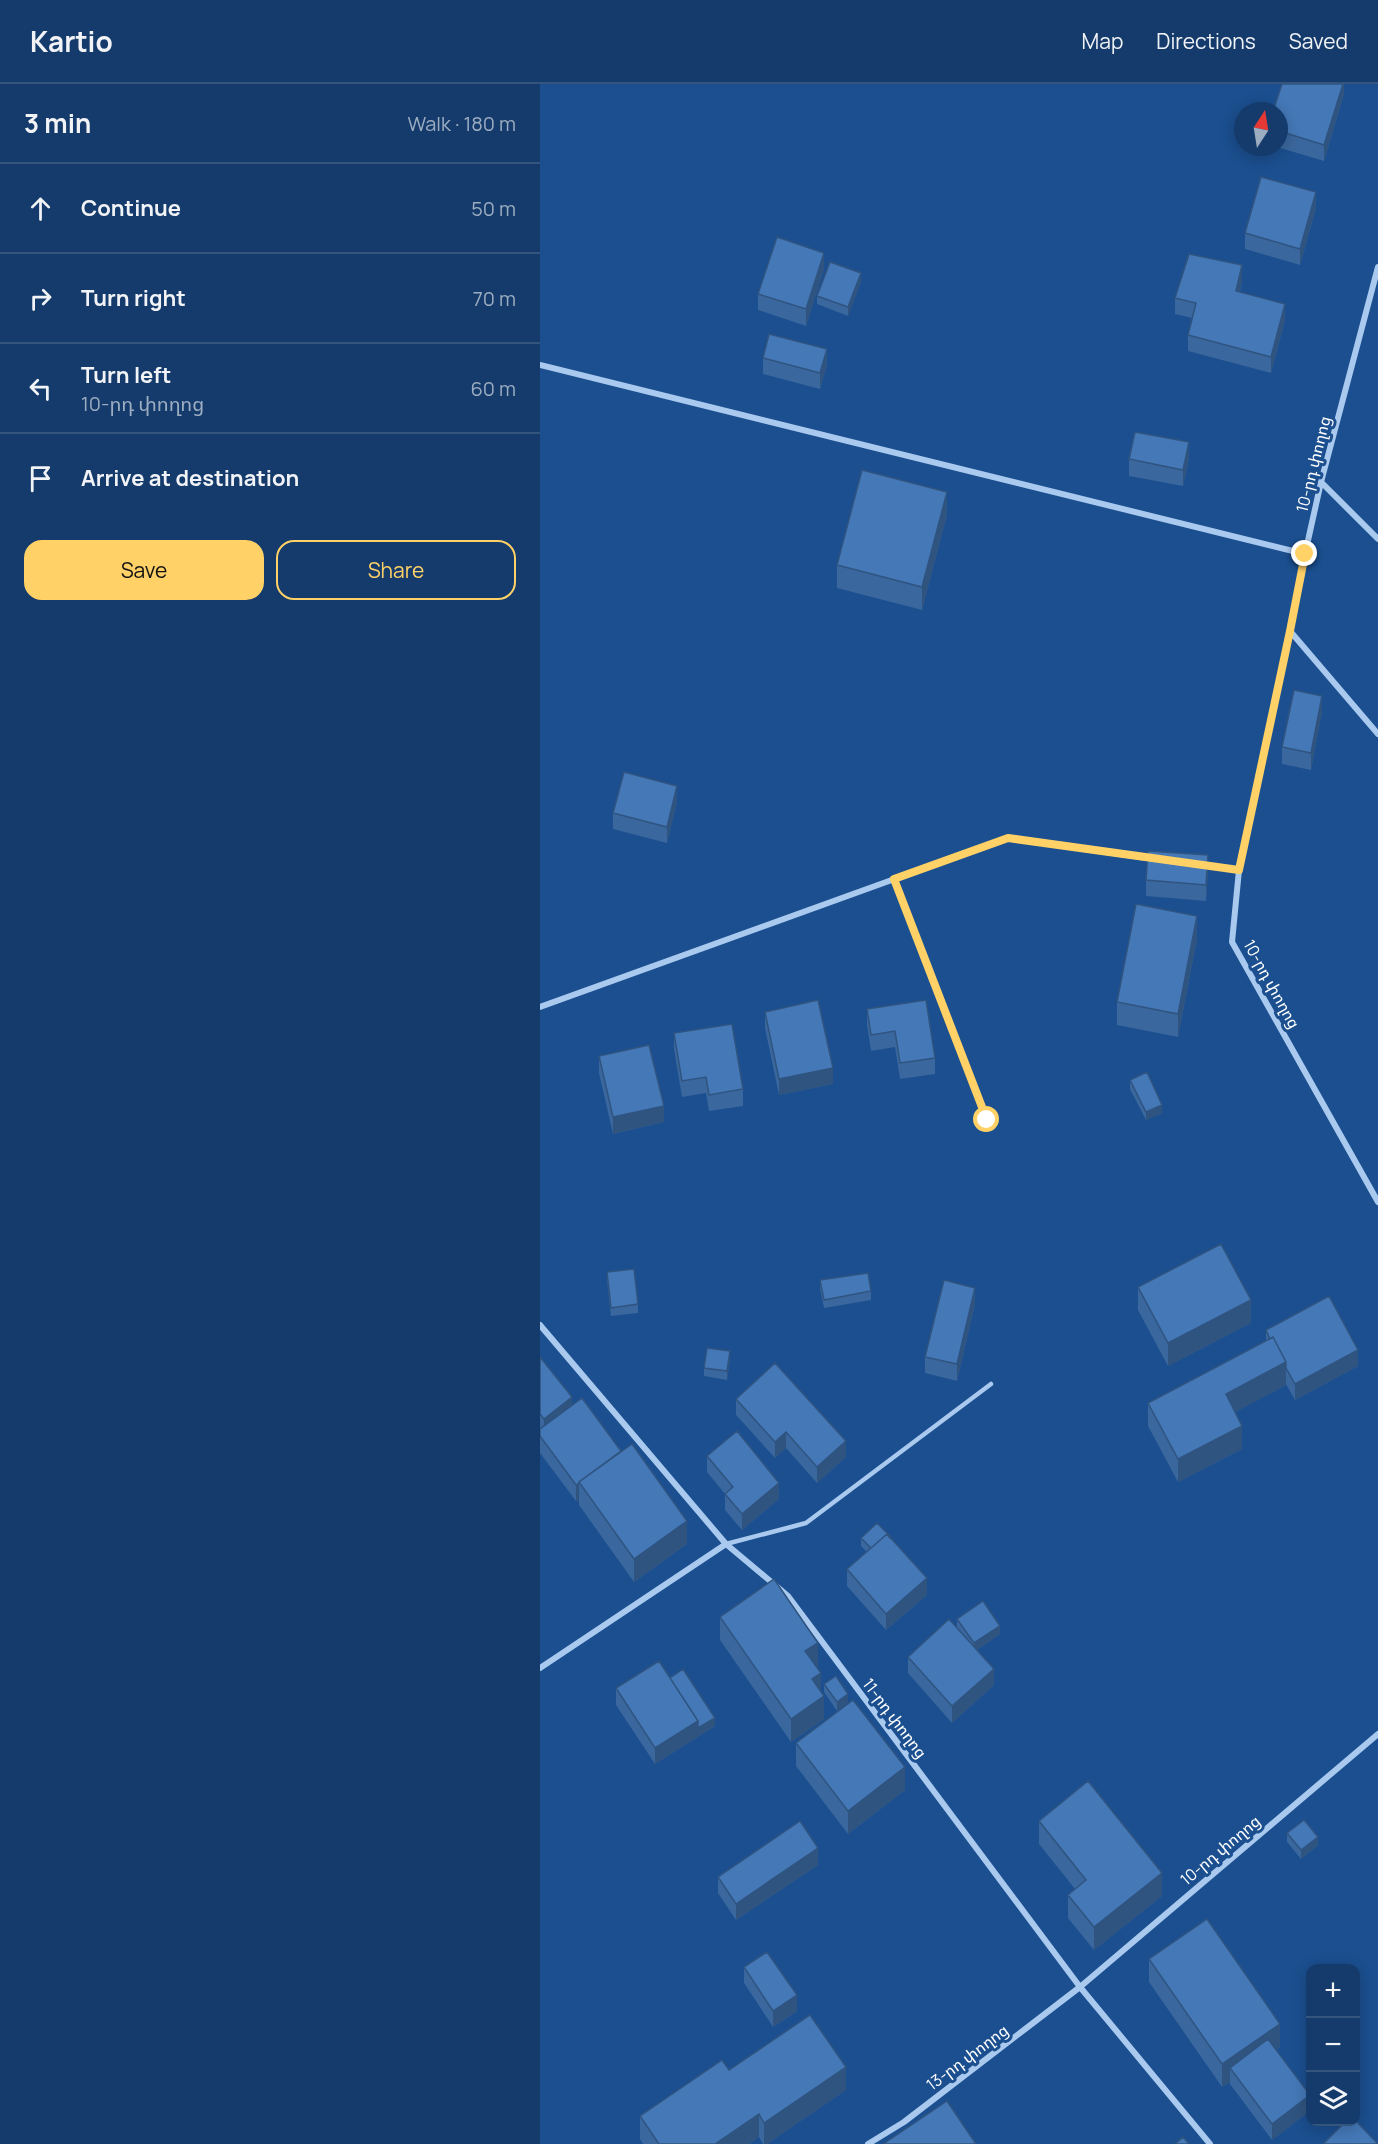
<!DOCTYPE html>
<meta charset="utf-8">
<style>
body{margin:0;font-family:Manrope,"Noto Sans Armenian",sans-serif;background:#1d4271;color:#f1f3f6}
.controls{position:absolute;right:18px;bottom:18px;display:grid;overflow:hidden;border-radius:12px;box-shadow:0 3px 15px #0003}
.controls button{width:54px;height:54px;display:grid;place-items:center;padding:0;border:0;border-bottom:2px solid #33557e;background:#143b6b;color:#f1f3f6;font:30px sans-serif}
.compass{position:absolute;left:694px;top:18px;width:54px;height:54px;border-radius:50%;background:#143b6b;box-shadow:0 3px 15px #0003;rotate:12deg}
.stop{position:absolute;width:18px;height:18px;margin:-14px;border:4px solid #ffd166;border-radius:50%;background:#fff}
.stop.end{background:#ffd166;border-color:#fff;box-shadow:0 2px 6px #0008}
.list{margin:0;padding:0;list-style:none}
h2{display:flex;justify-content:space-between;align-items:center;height:78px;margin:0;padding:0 24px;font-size:26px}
h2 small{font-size:20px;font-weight:400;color:#9dadc1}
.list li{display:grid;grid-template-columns:39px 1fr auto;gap:18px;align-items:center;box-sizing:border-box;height:90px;padding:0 24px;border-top:2px solid #33557e}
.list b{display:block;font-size:22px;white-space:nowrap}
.list p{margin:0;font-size:20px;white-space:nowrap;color:#9dadc1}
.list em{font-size:20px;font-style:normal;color:#9dadc1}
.actions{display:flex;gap:12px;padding:18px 24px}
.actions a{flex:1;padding:14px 0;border:2px solid #ffd166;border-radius:18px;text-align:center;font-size:21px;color:#ffd166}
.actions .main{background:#ffd166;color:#111}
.icon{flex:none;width:33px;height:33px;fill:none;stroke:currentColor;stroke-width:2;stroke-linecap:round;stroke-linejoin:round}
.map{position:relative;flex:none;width:838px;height:2060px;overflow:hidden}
header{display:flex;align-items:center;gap:36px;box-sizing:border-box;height:84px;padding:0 30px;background:#143b6b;border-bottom:2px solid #33557e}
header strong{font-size:28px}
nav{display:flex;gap:33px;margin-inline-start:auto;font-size:21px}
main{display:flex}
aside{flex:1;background:#143b6b}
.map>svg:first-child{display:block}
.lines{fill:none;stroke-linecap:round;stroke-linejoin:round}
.service{stroke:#a9c9ee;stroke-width:4.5}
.minor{stroke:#a9c9ee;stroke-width:6}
.wall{fill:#3a679d}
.shaded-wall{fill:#305480}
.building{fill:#4478b7;stroke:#305480;stroke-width:1.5}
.route{stroke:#ffd166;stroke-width:8}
.labels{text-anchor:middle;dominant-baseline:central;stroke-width:6;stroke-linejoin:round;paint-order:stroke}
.street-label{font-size:16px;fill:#fff;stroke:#1b4f8f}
</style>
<header>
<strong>Kartio</strong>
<nav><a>Map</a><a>Directions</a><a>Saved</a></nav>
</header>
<main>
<aside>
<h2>3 min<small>Walk · 180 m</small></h2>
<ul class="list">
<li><svg class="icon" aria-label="ahead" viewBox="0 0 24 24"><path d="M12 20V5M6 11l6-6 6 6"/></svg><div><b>Continue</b></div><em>50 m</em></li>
<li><svg class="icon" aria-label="right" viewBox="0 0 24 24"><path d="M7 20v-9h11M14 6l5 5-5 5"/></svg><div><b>Turn right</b></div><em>70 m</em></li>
<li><svg class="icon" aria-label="left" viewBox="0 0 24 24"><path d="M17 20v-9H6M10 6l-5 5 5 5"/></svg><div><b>Turn left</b><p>10-րդ փողոց</p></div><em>60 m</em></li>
<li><svg class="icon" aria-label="arrive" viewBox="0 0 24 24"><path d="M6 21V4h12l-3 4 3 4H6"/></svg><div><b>Arrive at destination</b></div></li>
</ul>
<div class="actions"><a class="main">Save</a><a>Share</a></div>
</aside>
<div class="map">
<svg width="838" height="2060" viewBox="0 0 838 2060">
<rect width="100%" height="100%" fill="#1b4f8f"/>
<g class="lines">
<path class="service" d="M353 795 447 1037
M186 1460 266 1439 451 1300"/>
<path class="minor" d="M838 183 781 398 765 470 750 547 699 786 692 858 838 1118
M0 281 765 470
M781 398 838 455
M750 547 838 650
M661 781 699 786
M0 923 468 754 615 775
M0 1241 186 1460 248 1512 540 1903 670 2060
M0 1584 186 1460
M328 2060 364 2038 540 1903 838 1650"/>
</g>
<path class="wall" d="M804 0V10L784 77 737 63H739V27Z
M776 124 760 181 705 165V149Z
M284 185 266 242 218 226V210Z
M702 197 700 208 745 236 731 289 648 267V251L652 234 635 230V214Z
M321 198 308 232 277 220V212Z
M223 274 287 281 280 305 223 290Z
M589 375H649L643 402 589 392Z
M407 431 382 526 297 504V481Z
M782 628 771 686 742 680V663Z
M137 718 127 759 73 745V729Z
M668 787 666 817 606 812V796Z
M657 855 638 953 577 941V918Z
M327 925 395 974V990L360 995 355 963 331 967 327 941Z
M225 928 293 1000 239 1011 225 944Z
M134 949 203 1005V1022L169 1027 166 1009 142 1013 134 965Z
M59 972 124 1038 73 1050 59 989Z
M590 996 622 1029 606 1036 590 1005Z
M67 1188 98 1220V1229L71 1232 67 1196Z
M280 1196 331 1207V1216L284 1224 280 1204Z
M598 1203 711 1239 628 1282 598 1226Z
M435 1220 417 1297 385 1289V1273Z
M726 1246 818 1282 755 1316 746 1300V1301L695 1328 702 1365 638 1398 608 1342V1319L726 1257Z
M0 1273 32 1322 147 1460 94 1498 39 1421V1416L36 1417 0 1369Z
M190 1276 187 1296 164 1292V1284Z
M196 1315 306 1373 277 1399 246 1364 235 1374 196 1331Z
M167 1372 239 1415 202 1446 185 1426V1410L167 1388Z
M321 1454 351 1455 387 1511 346 1546 307 1502V1485L327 1468 321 1462Z
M180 1533 278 1582 276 1583 281 1607 284 1635 251 1658 180 1556Z
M417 1535 460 1550 437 1566 454 1601 412 1639 368 1589V1573L419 1546 417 1543Z
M130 1594 175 1642 115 1680 76 1621V1604Z
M284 1600 308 1610 297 1627 284 1608Z
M256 1659 365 1706 308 1750 256 1682Z
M499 1737 622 1812 554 1866 528 1834V1811L535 1805 499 1760Z
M747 1749 778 1761 761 1775 747 1758Z
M278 1781 196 1836 178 1809V1793Z
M609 1875 740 1963 736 1966 770 2027 732 2056 690 2000V1998L682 2003 609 1898Z
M204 1883 257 1927 233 1943 204 1899Z
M189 1986 306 2006 227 2060H223L219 2053 209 2060H103L100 2055V2032Z"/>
<path class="shaded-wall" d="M803 0H804V10L784 77V61Z
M776 108V124L760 181V165Z
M284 169V185L266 242V225Z
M702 181V197L696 223V207Z
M321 189V198L308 232V223Z
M745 220V236L731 289V273Z
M287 265V281L280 305V289Z
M649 358V375L643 402V386Z
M407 408V431L382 526V503Z
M782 612V628L771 686V669Z
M137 702V718L127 759V743Z
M668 771V787L666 817V801Z
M657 832V855L638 953V930Z
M293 984V1000L239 1011V995Z
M622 1021V1029L606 1036V1028Z
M124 1022V1038L73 1050V1033Z
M435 1204V1220L417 1297V1280Z
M711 1216V1239L628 1282V1259Z
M818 1266V1282L755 1316V1300Z
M190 1267V1276L187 1296V1287Z
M746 1278V1301L686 1333V1310Z
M32 1313V1329L4 1351V1335Z
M702 1342V1365L638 1398V1375Z
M246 1348V1364L235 1374V1358Z
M306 1357V1373L277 1399V1383Z
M39 1399V1416L36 1417V1401Z
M239 1399V1415L202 1446V1430Z
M147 1437V1460L94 1498V1475Z
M387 1494V1511L346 1546V1530Z
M460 1542V1550L434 1568V1559Z
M278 1559V1582L265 1590V1567Z
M454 1585V1601L412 1639V1622Z
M281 1589V1612L272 1595Z
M308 1610V1619L297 1627V1618Z
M284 1612V1635L251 1658V1635Z
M175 1634V1642L115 1680V1664L158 1637Z
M365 1683V1706L308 1750V1727Z
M778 1753V1761L761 1775V1766Z
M278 1764V1781L196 1836V1820Z
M622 1789V1812L554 1866V1843Z
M257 1911V1927L233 1943V1927Z
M740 1940V1963L696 1993 690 1984V1998L682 2003V1980Z
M306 1983V2006L227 2060H224V2039Z
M770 2011V2027L732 2056V2040Z
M219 2030V2053L209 2060H175Z"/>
<path class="building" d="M742 0H803L784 61 739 47V27H733Z
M721 93 776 108 760 165 705 149Z
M237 153 284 169 266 225 218 210Z
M649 170 702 181 696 207 745 220 731 273 648 251 656 219 635 214Z
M290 178 321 189 308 223 277 212Z
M229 250 287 265 280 289 223 274Z
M595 348 649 358 643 386 589 375Z
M322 386 407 408 382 503 297 481Z
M754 606 782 612 771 669 742 663Z
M84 688 137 702 127 743 73 729Z
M608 767 668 771 666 801 606 796Z
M596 820 657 832 638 930 577 918Z
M278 916 293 984 239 995 225 928Z
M386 916 395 974 360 979 355 947 331 951 327 925Z
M192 940 203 1005 169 1011 166 993 142 997 134 949Z
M109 961 124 1022 73 1033 59 972Z
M607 988 622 1021 606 1028 590 996Z
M681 1160 711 1216 628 1259 598 1203Z
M94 1185 98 1220 71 1224 67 1188Z
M328 1189 331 1207 284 1216 280 1196Z
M404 1196 435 1204 417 1280 385 1273Z
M789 1212 818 1266 755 1300 746 1284V1278L733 1253 730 1255 726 1246Z
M733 1253 746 1278 686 1310 702 1342 638 1375 608 1319Z
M167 1264 190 1267 187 1287 164 1284Z
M0 1273 32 1313 4 1335 0 1330Z
M235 1279 306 1357 277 1383 246 1348 235 1358 196 1315Z
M42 1314 81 1367 39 1398V1399L36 1401 0 1352V1345Z
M197 1347 239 1399 202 1430 185 1410 193 1403 167 1372Z
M92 1360 147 1437 94 1475 39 1398Z
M337 1439 351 1453 350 1454 347 1450 331 1464 321 1454Z
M347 1450 387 1494 346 1530 307 1485Z
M234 1495 278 1559 265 1567 281 1589 272 1595 284 1612 251 1635 180 1533Z
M443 1517 460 1542 434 1559 417 1535Z
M409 1535 454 1585 412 1622 368 1573Z
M119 1577 158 1637 115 1664 76 1604Z
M143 1585 175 1634 158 1644V1637L130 1594Z
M296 1592 308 1610 297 1618 284 1600Z
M313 1616 365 1683 308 1727 256 1659Z
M548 1697 622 1789 554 1843 528 1811 546 1796 499 1737Z
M764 1736 778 1753 761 1766 747 1749Z
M260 1737 278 1764 196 1820 178 1793Z
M667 1835 740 1940 682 1980 609 1875Z
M227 1868 257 1911 233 1927 204 1883Z
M270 1931 306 1983 224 2039 219 2030 175 2060H119L100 2032 182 1976 189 1986Z
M728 1955 770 2011 732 2040 690 1984Z
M407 2017 436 2060H343Z
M806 2037H816L838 2060H783Z
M643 2053 649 2060H635Z"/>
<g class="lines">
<path class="route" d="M447 1036 354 795 468 754 699 786 750 547 765 470"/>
</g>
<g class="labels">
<g class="street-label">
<text transform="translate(773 380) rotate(-76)">10-րդ փողոց</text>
<text transform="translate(732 900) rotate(61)">10-րդ փողոց</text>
<text transform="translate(355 1634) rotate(53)">11-րդ փողոց</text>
<text transform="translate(680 1766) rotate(-40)">10-րդ փողոց</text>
<text transform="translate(427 1973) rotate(-37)">13-րդ փողոց</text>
</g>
</g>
</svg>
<div class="controls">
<button>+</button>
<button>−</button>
<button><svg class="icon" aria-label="layers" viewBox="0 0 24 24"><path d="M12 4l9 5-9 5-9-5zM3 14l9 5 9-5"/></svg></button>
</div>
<svg class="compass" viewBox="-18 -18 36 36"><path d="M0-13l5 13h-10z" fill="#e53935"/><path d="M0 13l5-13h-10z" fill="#9dadc1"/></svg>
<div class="stop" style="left:447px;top:1036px"></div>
<div class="stop end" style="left:765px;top:470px"></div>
</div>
</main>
